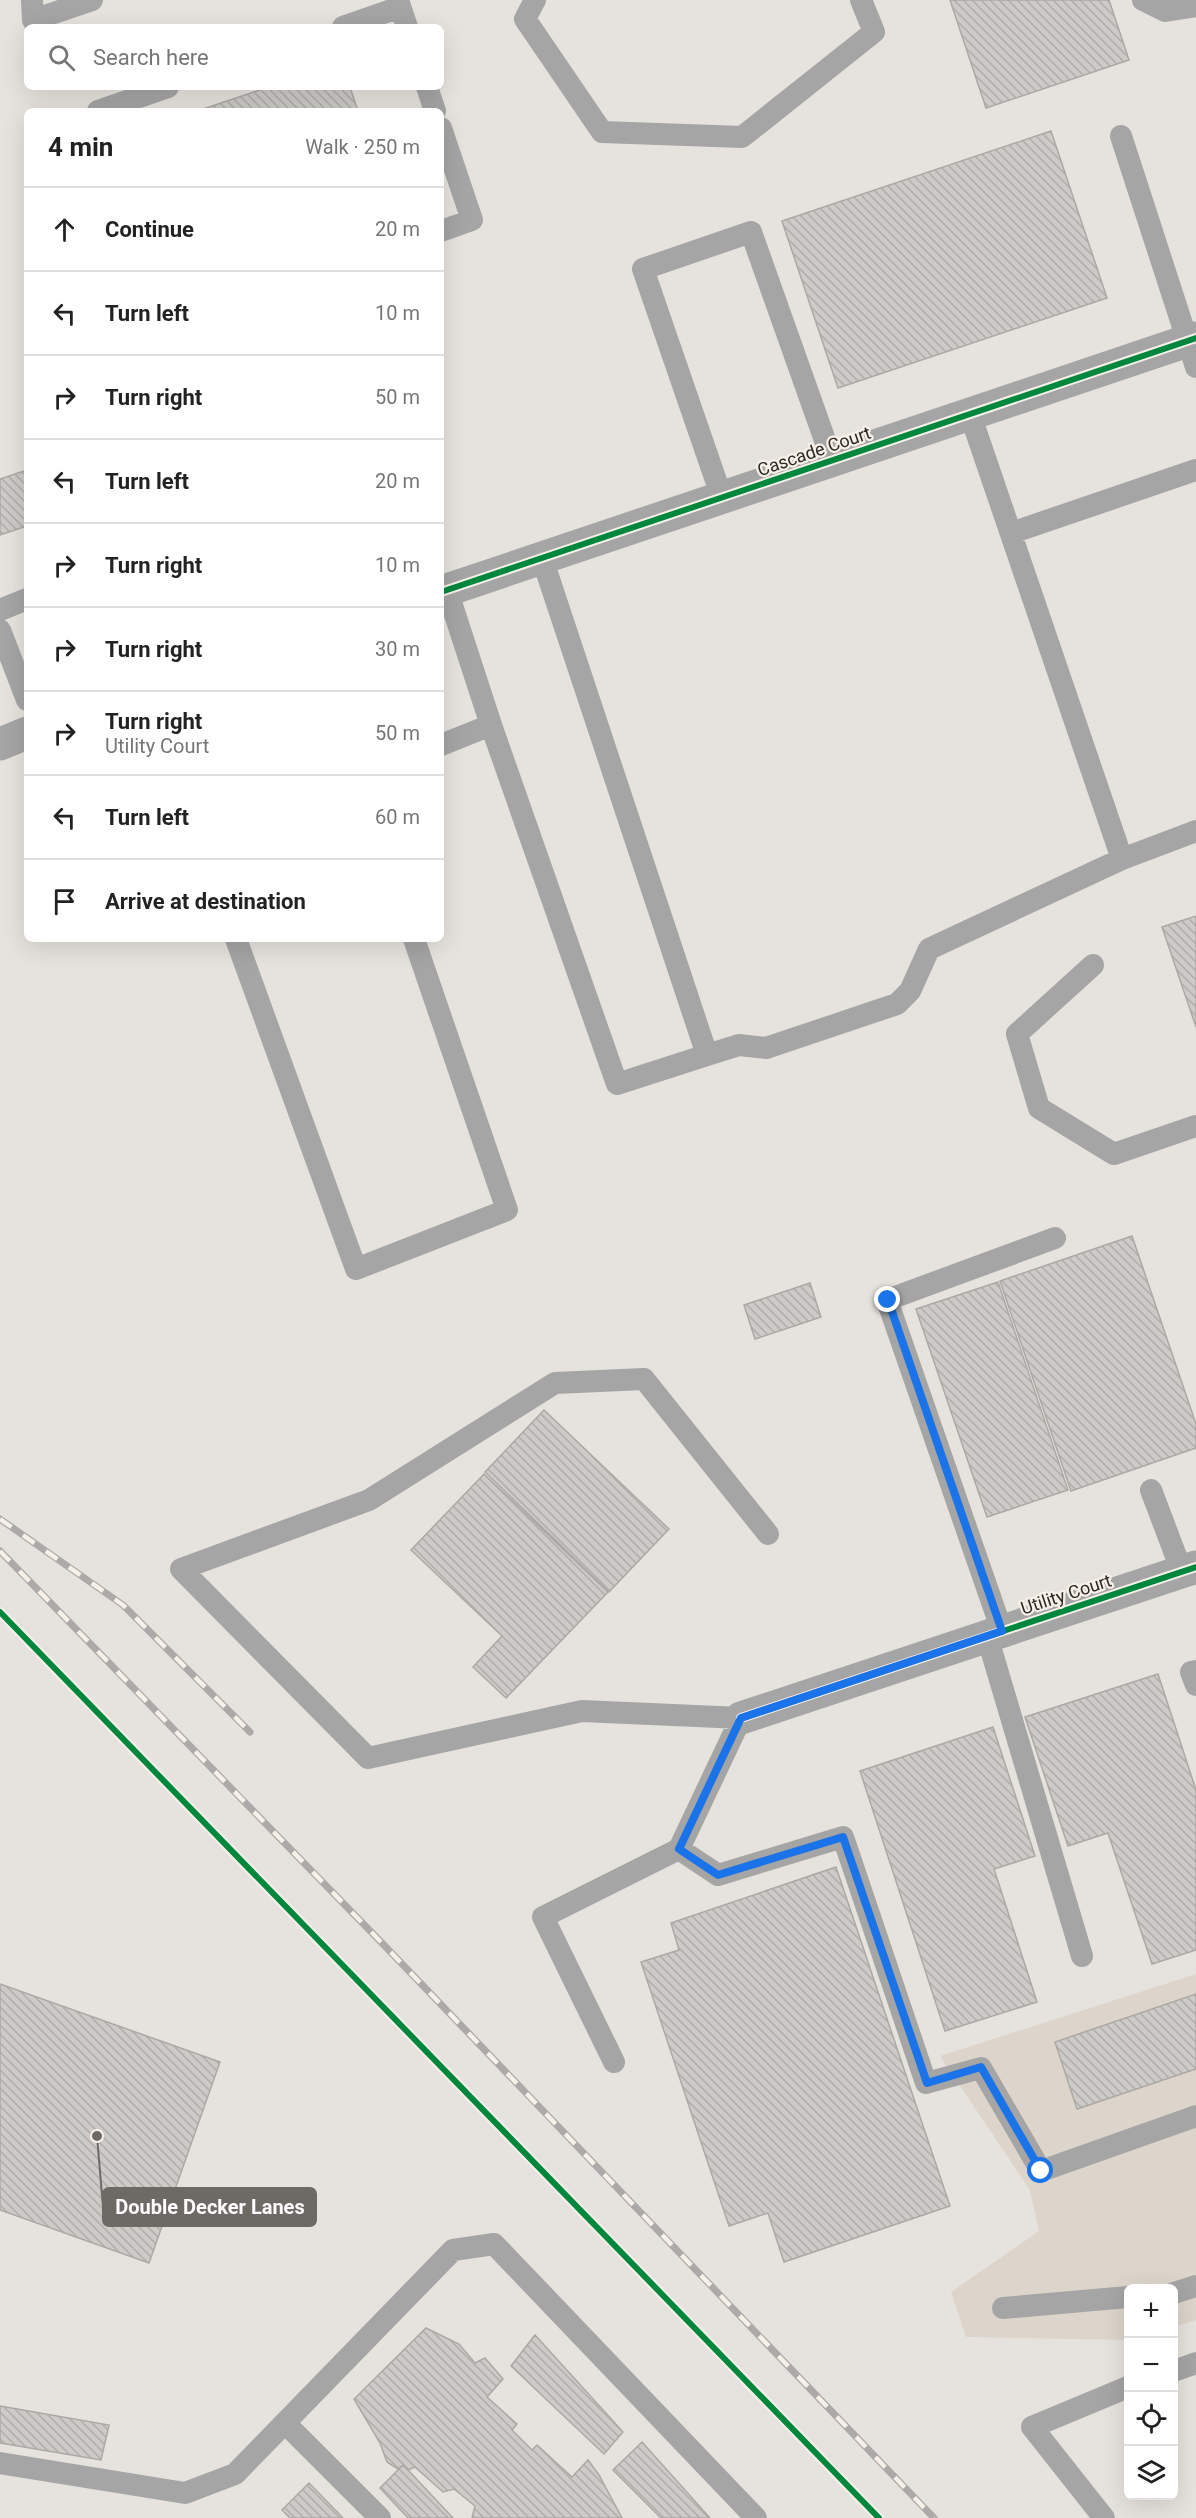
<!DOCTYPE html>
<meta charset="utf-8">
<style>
body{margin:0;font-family:Roboto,sans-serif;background:#f2f2f2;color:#222}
.controls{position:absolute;right:18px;bottom:18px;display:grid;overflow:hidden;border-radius:9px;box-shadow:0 6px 24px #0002}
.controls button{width:54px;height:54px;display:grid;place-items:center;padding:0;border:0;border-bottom:2px solid #e0e0e0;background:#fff;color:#222;font:30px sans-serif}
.stop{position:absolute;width:18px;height:18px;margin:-14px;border:4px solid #1a73e8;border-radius:50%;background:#fff}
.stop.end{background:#1a73e8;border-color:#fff;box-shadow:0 2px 6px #0008}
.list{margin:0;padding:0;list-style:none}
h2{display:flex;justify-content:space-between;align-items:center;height:78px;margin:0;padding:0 24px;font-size:26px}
h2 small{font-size:20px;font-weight:400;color:#767676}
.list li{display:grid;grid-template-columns:39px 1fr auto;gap:18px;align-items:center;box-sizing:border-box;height:84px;padding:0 24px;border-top:2px solid #e0e0e0}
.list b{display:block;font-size:22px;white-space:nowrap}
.list p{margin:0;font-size:20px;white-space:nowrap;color:#767676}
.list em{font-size:20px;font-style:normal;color:#767676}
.icon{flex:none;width:33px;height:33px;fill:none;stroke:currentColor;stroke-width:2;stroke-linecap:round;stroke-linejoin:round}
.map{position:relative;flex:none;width:1196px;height:2518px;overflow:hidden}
.search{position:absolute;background:#fff;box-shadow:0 6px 24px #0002;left:24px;top:24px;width:420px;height:66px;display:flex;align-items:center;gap:15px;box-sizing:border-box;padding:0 21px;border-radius:9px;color:#767676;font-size:22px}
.panel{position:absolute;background:#fff;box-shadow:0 6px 24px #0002;left:24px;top:108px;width:420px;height:834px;border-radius:9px}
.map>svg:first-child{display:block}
.built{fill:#ddd5cb}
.building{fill:url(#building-back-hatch);stroke:#aca8a5;stroke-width:1.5}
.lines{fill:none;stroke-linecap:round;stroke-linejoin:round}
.lane{stroke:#a5a5a5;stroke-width:22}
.street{stroke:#a5a5a5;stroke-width:33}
.rail-casing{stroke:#abaaa8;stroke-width:7}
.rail{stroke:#f7f0e8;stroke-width:4.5;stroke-dasharray:14;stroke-linecap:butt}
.cycleway-casing{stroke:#f7f0e8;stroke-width:10}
.cycleway{stroke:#00873e;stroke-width:6}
.route{stroke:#1a73e8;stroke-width:8}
.labels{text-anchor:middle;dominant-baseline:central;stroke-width:4.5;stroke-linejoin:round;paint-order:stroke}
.street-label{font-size:18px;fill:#2c2926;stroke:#f7f0e8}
.leader{fill:none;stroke:#6d6a66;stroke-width:2}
.callout-dot{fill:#6d6a66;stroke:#f7f0e8;stroke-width:2}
.callout{fill:#6d6a66;stroke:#6d6a66;stroke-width:2}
.callout-label{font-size:20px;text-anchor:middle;font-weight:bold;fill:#fff}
</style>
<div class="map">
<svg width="1196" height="2518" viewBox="0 0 1196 2518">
<defs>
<pattern id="building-back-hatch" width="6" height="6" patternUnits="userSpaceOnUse" patternTransform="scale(1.5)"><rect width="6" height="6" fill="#cdcac7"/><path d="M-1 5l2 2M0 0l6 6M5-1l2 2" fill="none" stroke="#b0aeab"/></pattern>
</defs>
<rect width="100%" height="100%" fill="#e6e3de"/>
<path class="built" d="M1196 1974V2320L1174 2327V2288H1128V2340L966 2337 951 2292 1039 2231 1030 2190 940 2056Z"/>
<path class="building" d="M950 0H1109L1129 60 986 108Z
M269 87H350L358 111H197Z
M1051 131 1107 298 838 388 782 221Z
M27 470V526L0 535V479Z
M1196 916V1027L1162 927Z
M1132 1236 1196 1424V1448L1071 1491 1000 1281Z
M998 1282 1068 1490 987 1517 916 1309Z
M810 1283 821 1317 755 1339 744 1305Z
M544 1410 669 1529 609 1592 485 1472Z
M484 1474 608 1592 506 1698 473 1667 502 1636 411 1550Z
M1158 1674 1196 1790V1950L1152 1964 1108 1833 1068 1846 1025 1717Z
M993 1727 1035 1856 994 1869 1037 2002 945 2031 860 1771Z
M836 1867 950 2206 784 2262 768 2213 729 2226 641 1962 679 1950 671 1923Z
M0 1984 220 2062 149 2263 0 2210Z
M1196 1994V2069L1077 2109 1055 2042Z
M426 2328 459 2344 475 2363 485 2358 503 2379 487 2397 517 2424 512 2430 532 2450 537 2445 572 2477 588 2460 599 2475 622 2518H472L475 2506 454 2489 443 2492 415 2467 408 2470 403 2465 398 2469 387 2462 380 2443 354 2399Z
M535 2335 623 2432 604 2454 511 2366Z
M0 2406 109 2425 101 2460 0 2443Z
M642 2442 710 2518H661L613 2470Z
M403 2465 408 2470 453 2518H408L380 2488Z
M309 2483 343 2518H290L282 2510Z"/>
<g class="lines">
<path class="lane" d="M32 0 33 20 92 0
M398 0 407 27
M535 0 525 19 602 132 742 137 874 32 861 0
M1143 0 1165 11 1196 6
M343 27 400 7
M427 87 435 111
M98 111 168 87
M441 128 472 220 441 231
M1121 136 1196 367
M970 414 1122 859 1196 831
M722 498 643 269 751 232 832 460
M1011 533 1196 470
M447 590 491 725 617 1084 707 1055 542 558
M0 610 27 599
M0 630 27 700
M441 745 491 725
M236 939 356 1269 507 1210 414 939
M1093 965 1017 1034 1039 1108 1114 1154 1196 1126
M707 1055 739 1045 766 1048 897 1004 910 991 929 949 1122 859
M1151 1490 1182 1572
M768 1534 644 1379 555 1383 369 1500 181 1569 368 1758 582 1711 741 1718 679 1849 718 1875 843 1837 926 2083 981 2068 1041 2171 1196 2116
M1002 1631 887 1300 1055 1238
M987 1636 1082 1956
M1196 1671 1191 1672 1196 1685
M614 2062 543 1917 679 1849
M1174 2293 1196 2286
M1003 2308 1128 2297
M1174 2371 1196 2363
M285 2423 380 2518
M0 2463 185 2493 235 2474 453 2250 494 2244 756 2518
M1104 2518 1032 2427 1128 2387"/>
<path class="street" d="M441 592 1196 338
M0 744 27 733
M741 1718 1196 1567"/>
<g class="rail-casing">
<path id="rail" d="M0 1519 123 1605 250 1732
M0 1551 381 1942 934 2518"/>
</g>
<use href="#rail" class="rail"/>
<g class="cycleway-casing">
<path id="cycleway" d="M441 592 1196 338
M0 1612 879 2518
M741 1718 1196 1567"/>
</g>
<use href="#cycleway" class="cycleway"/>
</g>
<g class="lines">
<path class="route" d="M888 1300 1002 1631 741 1718 679 1849 718 1875 843 1837 927 2083 981 2067 1041 2171"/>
</g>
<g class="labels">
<g class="street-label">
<text transform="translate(814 451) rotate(-19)">Cascade Court</text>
<text transform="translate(1066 1594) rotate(-18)">Utility Court</text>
</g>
</g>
<path class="leader" d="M97 2136L103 2207"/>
<circle class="callout-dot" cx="97" cy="2136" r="6"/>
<rect class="callout" x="103" y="2188" width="213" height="38" rx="6"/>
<g class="callout-label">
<text x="210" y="2214">Double Decker Lanes</text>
</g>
</svg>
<div class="controls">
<button>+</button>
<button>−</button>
<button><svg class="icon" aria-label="locate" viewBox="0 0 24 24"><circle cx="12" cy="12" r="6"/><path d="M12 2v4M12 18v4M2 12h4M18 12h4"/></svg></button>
<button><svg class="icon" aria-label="layers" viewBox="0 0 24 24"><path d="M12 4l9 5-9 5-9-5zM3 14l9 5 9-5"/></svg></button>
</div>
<div class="stop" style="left:1041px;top:2171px"></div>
<div class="stop end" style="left:888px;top:1300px"></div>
<div class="search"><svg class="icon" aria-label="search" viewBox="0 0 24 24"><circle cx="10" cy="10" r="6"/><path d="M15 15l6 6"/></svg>Search here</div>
<section class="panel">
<h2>4 min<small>Walk · 250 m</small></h2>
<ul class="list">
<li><svg class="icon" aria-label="ahead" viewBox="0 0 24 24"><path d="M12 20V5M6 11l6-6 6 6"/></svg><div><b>Continue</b></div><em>20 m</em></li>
<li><svg class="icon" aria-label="left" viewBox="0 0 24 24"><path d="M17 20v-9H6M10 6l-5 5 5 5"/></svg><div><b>Turn left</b></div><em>10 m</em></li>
<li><svg class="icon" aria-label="right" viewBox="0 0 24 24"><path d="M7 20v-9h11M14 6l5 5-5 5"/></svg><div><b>Turn right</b></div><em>50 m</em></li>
<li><svg class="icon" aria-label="left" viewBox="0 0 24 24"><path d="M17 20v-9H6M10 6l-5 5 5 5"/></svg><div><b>Turn left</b></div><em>20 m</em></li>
<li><svg class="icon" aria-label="right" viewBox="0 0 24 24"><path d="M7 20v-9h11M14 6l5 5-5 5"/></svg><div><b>Turn right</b></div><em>10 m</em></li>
<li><svg class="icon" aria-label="right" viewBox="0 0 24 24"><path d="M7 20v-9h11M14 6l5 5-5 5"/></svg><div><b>Turn right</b></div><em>30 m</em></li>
<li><svg class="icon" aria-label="right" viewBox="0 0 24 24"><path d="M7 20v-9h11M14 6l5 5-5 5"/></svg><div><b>Turn right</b><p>Utility Court</p></div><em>50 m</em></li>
<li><svg class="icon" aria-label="left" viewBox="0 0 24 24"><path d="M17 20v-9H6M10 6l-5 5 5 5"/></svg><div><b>Turn left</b></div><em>60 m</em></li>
<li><svg class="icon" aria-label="arrive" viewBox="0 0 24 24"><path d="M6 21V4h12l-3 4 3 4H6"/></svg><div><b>Arrive at destination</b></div></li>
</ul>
</section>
</div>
